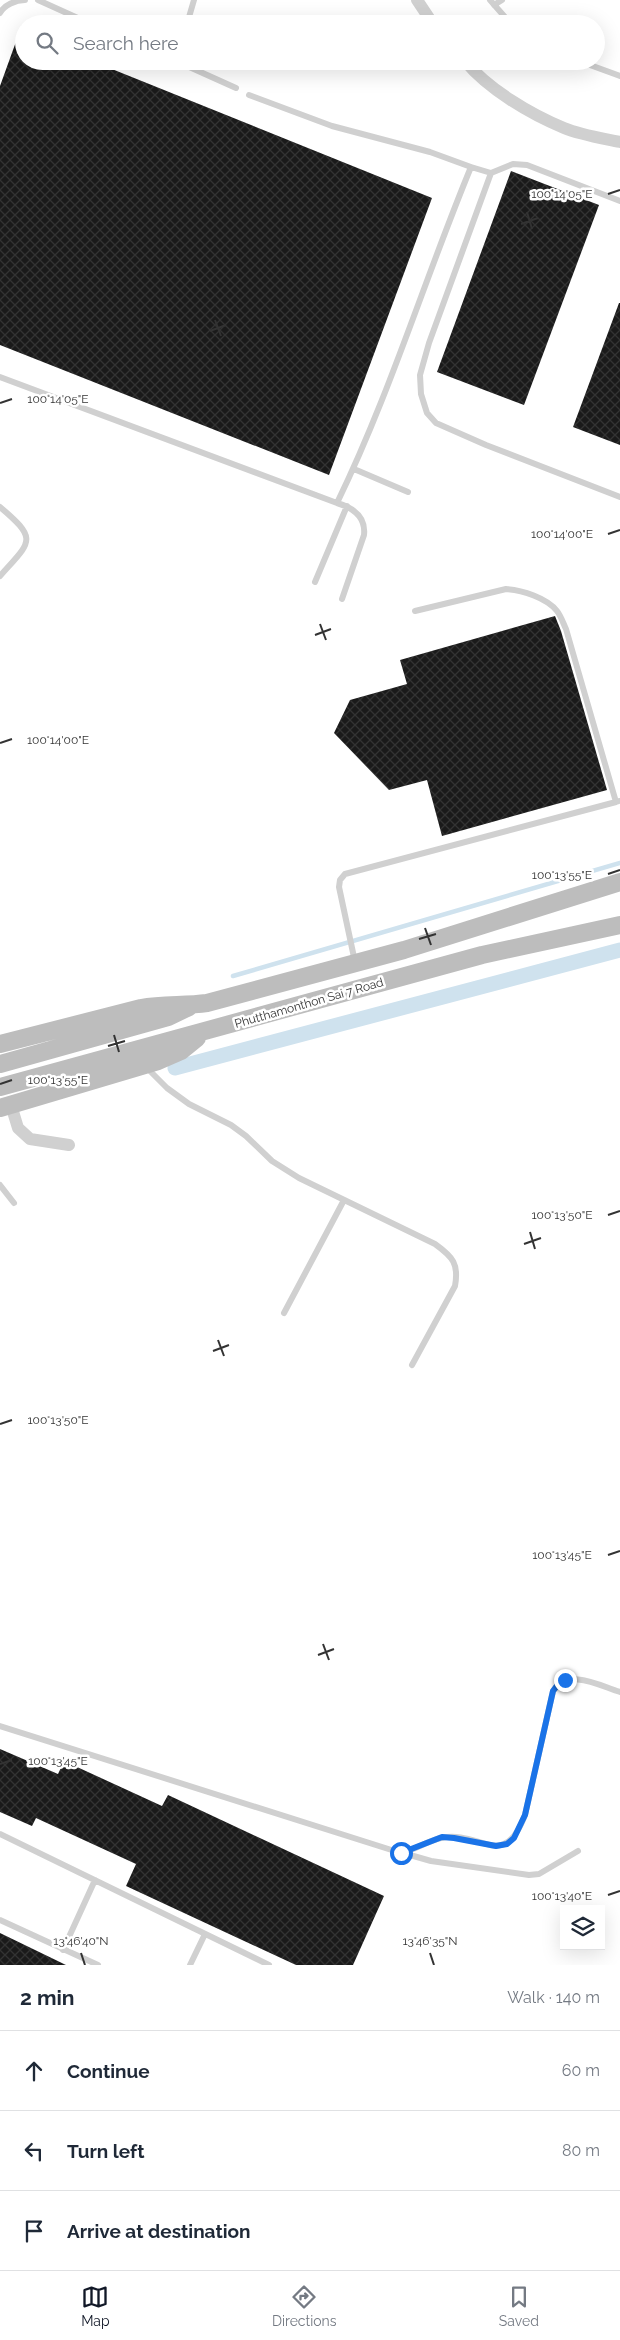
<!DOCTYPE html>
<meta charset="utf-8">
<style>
body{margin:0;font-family:Raleway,sans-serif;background:#f6f6f7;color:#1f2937}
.controls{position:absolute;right:15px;bottom:15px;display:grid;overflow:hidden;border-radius:0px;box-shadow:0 5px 20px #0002}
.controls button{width:45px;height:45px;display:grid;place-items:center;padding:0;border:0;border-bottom:1px solid #e0e1e3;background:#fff;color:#1f2937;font:25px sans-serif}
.stop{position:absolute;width:15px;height:15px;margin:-11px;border:4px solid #1a73e8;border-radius:50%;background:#fff}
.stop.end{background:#1a73e8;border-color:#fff;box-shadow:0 1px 5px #0008}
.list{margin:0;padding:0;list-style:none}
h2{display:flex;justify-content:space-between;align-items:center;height:65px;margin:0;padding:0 20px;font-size:21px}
h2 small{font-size:16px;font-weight:400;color:#747a83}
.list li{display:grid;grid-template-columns:32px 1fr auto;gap:15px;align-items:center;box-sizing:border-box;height:80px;padding:0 20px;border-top:1px solid #e0e1e3}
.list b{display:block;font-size:19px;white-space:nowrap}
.list em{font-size:16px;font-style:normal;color:#747a83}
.icon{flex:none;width:28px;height:28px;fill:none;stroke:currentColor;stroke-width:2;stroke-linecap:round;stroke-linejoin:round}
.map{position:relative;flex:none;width:620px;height:1965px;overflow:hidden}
.search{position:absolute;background:#fff;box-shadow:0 5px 20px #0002;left:15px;right:15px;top:15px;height:55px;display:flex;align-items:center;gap:12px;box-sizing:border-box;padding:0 18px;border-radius:28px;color:#747a83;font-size:19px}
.sheet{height:305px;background:#fff}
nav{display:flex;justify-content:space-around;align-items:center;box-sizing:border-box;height:70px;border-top:1px solid #e0e1e3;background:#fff;font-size:14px;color:#747a83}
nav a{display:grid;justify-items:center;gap:2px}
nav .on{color:#111827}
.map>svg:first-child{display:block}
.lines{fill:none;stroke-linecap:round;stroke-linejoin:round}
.stream{stroke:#cfe2ee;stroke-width:4.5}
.canal{stroke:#cfe2ee;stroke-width:15}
.building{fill:url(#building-cross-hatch)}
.service{stroke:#d0d0d0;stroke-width:6}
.minor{stroke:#d0d0d0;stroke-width:12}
.secondary{stroke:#bdbdbd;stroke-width:18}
.route{stroke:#1a73e8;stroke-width:6}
.ticks{fill:none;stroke:#333;stroke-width:2}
.labels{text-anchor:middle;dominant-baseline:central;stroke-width:5;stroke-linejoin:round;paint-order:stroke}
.street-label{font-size:12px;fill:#333;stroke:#fff}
.ticks-label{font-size:12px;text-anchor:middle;fill:#333;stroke:#fff;stroke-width:5;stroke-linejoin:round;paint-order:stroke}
</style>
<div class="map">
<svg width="620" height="1965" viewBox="0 0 620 1965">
<defs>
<pattern id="building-cross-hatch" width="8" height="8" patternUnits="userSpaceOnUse" patternTransform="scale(1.25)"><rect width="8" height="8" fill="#1a1a1a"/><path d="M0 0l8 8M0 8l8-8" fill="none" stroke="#333"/></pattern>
</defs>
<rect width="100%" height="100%" fill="#fff"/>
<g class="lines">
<path class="stream" d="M233 976 620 863"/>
<path class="canal" d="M175 1068 620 950"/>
</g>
<path class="building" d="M22 25 24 61H92L432 198 329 475 0 345V86Z
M511 171 599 205 524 405 437 372Z
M619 303H620V445L573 427Z
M555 616 561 631 607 790 442 836 427 780 389 790 334 733 350 700 407 684 400 660Z
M0 1749 58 1774 64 1761 162 1806 168 1795 384 1896 353 1965H296L126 1886 136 1864 36 1818 32 1826 0 1812Z
M0 1933 66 1965H0Z"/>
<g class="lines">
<path class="service" d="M38 0 91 24
M490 0 511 24
M494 5 502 0
M0 13C4 5 16 0 25 0
M187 24 194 0
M176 61 236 88
M579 61 620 76
M471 167 491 173 513 164 527 165 620 201
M491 173 429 343 420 375 421 394 427 413 436 423 486 445 620 497
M0 377 337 503C390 394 425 278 471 167L430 152 332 126 249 95
M354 469 408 492
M337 503C354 508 366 517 364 535L342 599
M0 507C39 540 31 541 0 576
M315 582 347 506
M415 611 506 589C522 590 547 598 557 611 561 616 563 623 566 629L616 802 619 801
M355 962 339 887 340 880 345 874 616 802
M145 1066 167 1088 189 1104 231 1125 246 1136 272 1161 299 1178 435 1244C453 1257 459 1264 455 1286L412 1365
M0 1185 14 1203
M284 1313 344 1200
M0 1726 401 1853C415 1850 427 1841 441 1838 480 1829 503 1873 525 1815L553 1691C569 1668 598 1685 620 1692
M0 1834 269 1965
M403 1853 431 1861 529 1875 539 1874 578 1851
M0 1920 98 1965
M63 1950 95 1880
M190 1965 205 1934"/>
<path class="minor" d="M417 0 433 24
M465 61C488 89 530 114 564 128 581 135 601 138 620 142
M11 1105 18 1128 30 1139 69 1145"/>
<path class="secondary" d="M0 1044 141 1008C163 1004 185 1006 207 1003L404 950 620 882
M0 1064 168 1017 189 1007
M0 1087 482 955 620 925
M0 1108 158 1061 181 1051 197 1038"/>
</g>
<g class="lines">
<path class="route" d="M401 1853 442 1837 454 1838 496 1846 507 1844 514 1838 525 1815 553 1691 559 1683 565 1680"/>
</g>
<path class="ticks" d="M608 194 620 190M527 212 532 229M521 224 538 218M215 320 221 336M210 331 226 325M0 403 12 399M608 534 620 530M320 624 326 640M315 635 331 629M0 743 12 739M608 874 620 870M425 928 431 945M419 939 436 934M114 1035 119 1052M108 1046 125 1041M0 1084 12 1080M608 1215 620 1211M530 1232 535 1249M524 1244 541 1238M218 1340 224 1356M213 1351 229 1345M0 1424 12 1420M608 1555 620 1551M323 1644 329 1660M318 1655 334 1649M0 1764 12 1760M608 1895 620 1891M81 1953 85 1965M430 1953 434 1965"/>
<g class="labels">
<g class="street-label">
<text transform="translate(309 1003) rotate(-16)">Phutthamonthon Sai 7 Road</text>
</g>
</g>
<g class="ticks-label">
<text x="562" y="198">100°14'05"E</text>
<text x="58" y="403">100°14'05"E</text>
<text x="562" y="538">100°14'00"E</text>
<text x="58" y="744">100°14'00"E</text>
<text x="562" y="879">100°13'55"E</text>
<text x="58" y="1084">100°13'55"E</text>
<text x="562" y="1219">100°13'50"E</text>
<text x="58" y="1424">100°13'50"E</text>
<text x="562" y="1559">100°13'45"E</text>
<text x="58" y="1765">100°13'45"E</text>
<text x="562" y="1900">100°13'40"E</text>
<text x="81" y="1945">13°46'40"N</text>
<text x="430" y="1945">13°46'35"N</text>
</g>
</svg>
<div class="controls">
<button><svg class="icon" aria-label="layers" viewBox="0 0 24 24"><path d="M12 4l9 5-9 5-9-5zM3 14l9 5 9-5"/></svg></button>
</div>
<div class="stop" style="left:401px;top:1853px"></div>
<div class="stop end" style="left:565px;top:1680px"></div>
<div class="search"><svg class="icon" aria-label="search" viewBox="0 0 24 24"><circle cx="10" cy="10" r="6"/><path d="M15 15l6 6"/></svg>Search here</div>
</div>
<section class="sheet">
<h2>2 min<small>Walk · 140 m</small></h2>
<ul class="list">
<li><svg class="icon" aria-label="ahead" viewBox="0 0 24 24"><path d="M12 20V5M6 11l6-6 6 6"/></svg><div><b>Continue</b></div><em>60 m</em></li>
<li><svg class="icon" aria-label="left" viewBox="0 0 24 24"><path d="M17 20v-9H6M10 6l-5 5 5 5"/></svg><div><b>Turn left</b></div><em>80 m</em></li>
<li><svg class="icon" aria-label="arrive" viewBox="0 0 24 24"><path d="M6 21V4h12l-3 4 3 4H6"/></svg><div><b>Arrive at destination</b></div></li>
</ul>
</section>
<nav>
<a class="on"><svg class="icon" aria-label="map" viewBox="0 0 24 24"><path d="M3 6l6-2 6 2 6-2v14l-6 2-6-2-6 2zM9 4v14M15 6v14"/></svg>Map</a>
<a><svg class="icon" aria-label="directions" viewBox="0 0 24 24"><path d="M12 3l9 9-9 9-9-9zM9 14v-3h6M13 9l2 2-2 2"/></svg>Directions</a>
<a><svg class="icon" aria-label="saved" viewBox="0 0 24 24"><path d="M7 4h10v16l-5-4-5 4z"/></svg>Saved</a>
</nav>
